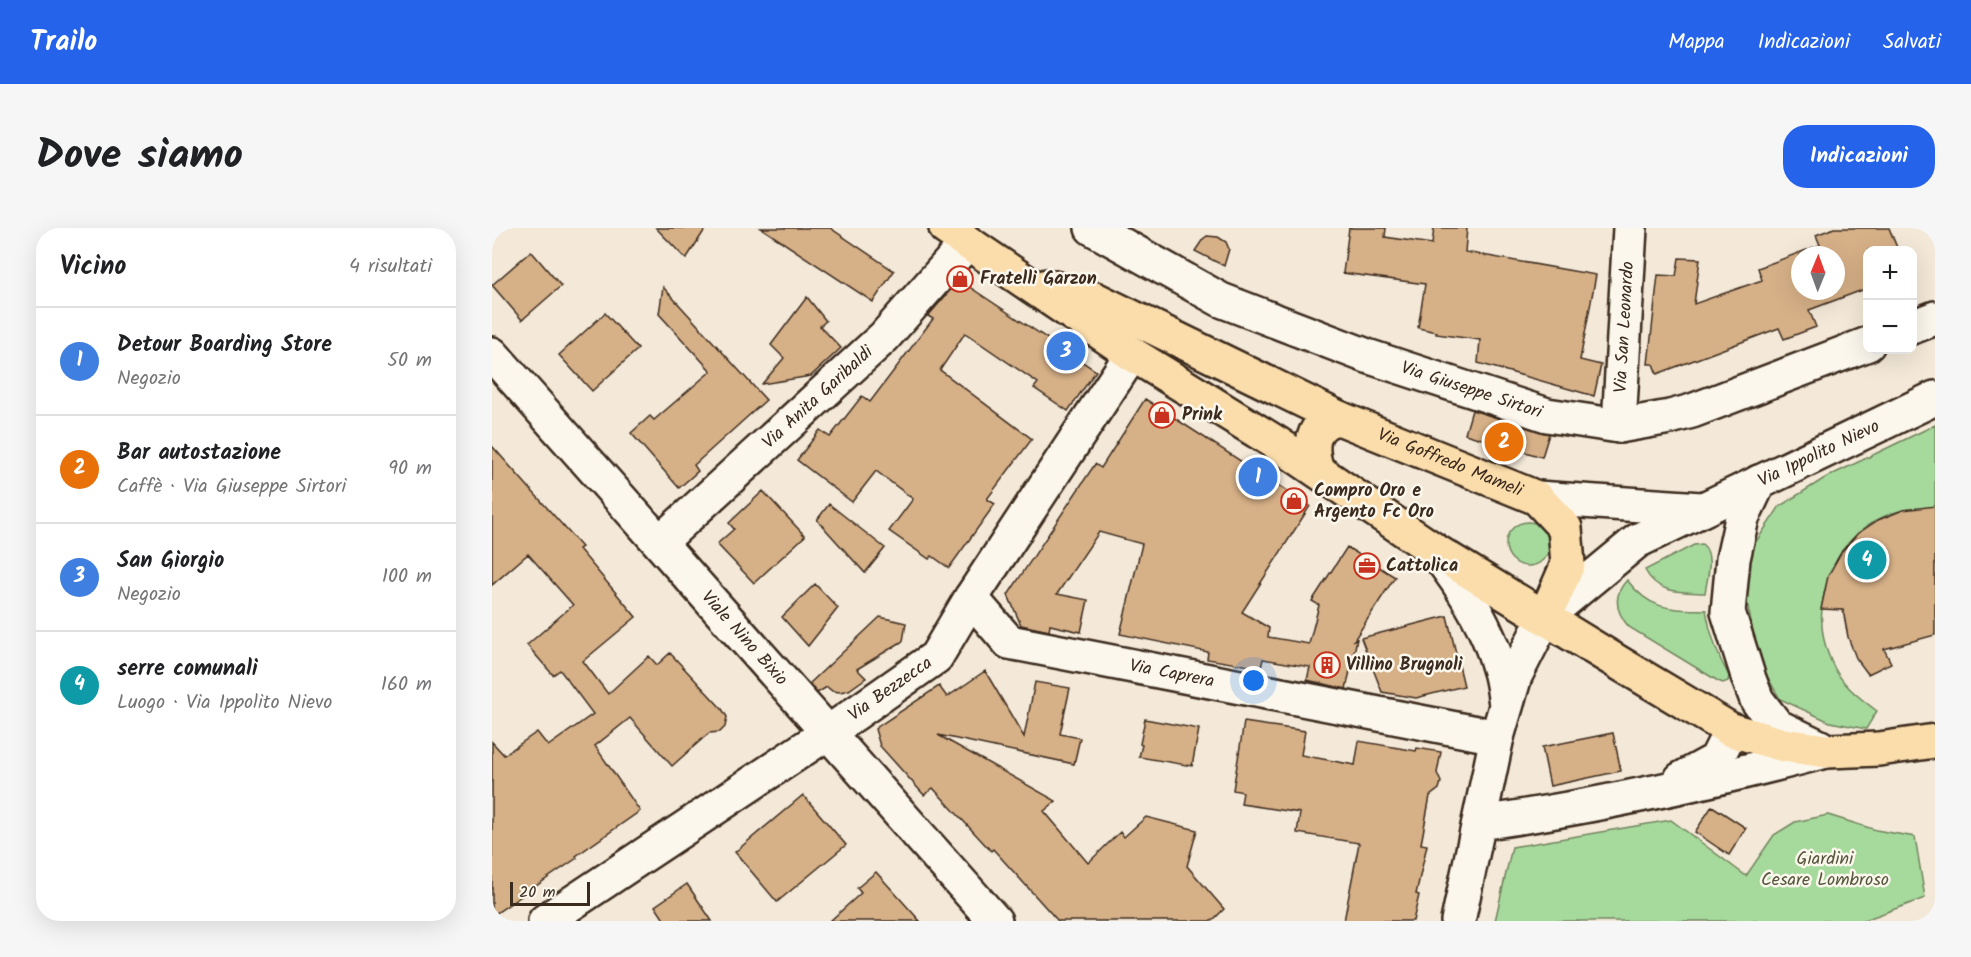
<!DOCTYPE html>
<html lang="it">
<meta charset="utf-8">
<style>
body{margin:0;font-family:Kalam,sans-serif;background:#f6f6f6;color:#202124}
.controls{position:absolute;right:18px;top:18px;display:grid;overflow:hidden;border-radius:12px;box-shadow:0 6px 24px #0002}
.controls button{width:54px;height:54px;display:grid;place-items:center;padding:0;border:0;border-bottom:2px solid #e0e0e0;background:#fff;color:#202124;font:30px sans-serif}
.compass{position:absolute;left:1299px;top:18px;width:54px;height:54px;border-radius:50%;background:#fff;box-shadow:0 6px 24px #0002;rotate:1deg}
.scale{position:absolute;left:18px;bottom:15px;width:80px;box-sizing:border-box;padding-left:6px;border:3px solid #3b2a1e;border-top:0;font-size:16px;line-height:21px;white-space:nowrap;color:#3b2a1e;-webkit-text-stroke:4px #fbf7ec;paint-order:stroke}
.you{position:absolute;left:762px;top:453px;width:21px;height:21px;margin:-15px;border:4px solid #fff;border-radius:50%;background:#1a73e8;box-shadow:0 0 0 9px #1a73e833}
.badge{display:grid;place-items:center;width:39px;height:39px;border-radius:50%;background:#2563eb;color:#fff;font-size:20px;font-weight:700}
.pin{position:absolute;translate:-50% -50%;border:3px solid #fff;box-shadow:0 2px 6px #0006}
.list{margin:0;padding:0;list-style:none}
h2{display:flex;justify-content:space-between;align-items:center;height:78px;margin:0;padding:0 24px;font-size:26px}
h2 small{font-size:20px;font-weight:400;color:#757577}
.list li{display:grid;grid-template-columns:39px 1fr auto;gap:18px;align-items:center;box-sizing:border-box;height:108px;padding:0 24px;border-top:2px solid #e0e0e0}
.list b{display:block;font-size:22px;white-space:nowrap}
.list p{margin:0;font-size:20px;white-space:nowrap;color:#757577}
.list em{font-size:20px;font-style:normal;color:#757577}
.map{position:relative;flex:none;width:1443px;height:693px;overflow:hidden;border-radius:24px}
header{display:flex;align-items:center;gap:36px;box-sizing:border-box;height:84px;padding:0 30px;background:#2563eb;color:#fff}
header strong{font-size:28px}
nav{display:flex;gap:33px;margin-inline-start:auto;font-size:21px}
.intro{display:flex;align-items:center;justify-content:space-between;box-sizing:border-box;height:144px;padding:0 36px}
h1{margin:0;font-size:42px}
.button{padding:15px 27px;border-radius:24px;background:#2563eb;color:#fff;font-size:21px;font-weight:700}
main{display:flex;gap:36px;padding:0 36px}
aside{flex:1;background:#fff;border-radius:24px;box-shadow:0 6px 24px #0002}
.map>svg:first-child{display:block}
.green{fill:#a6da9c;stroke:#70825d;stroke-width:1.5}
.building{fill:#d6b087;stroke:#3b2a1e;stroke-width:1.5;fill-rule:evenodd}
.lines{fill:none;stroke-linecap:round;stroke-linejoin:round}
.minor-casing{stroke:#3b2a1e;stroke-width:38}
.major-casing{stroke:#3b2a1e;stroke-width:38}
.minor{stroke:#fbf7ec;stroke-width:33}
.major{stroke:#fbddab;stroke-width:33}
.labels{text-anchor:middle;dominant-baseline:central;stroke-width:5;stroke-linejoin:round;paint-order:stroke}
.poi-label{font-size:18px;font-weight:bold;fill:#3b2a1e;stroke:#fbf7ec;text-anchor:start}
.street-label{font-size:18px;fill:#3b2a1e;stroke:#fbf7ec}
.park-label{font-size:18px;fill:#56563e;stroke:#fbf7ec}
</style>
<header>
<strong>Trailo</strong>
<nav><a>Mappa</a><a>Indicazioni</a><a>Salvati</a></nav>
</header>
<div class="intro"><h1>Dove siamo</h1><a class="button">Indicazioni</a></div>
<main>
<aside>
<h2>Vicino<small>4 risultati</small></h2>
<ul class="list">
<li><span class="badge" style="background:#3f7fe0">1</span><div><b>Detour Boarding Store</b><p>Negozio</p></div><em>50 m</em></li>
<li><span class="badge" style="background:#e8710a">2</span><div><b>Bar autostazione</b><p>Caffè · Via Giuseppe Sirtori</p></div><em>90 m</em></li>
<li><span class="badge" style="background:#3f7fe0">3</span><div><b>San Giorgio</b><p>Negozio</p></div><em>100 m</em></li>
<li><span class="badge" style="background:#0f9aa8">4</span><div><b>serre comunali</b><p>Luogo · Via Ippolito Nievo</p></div><em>160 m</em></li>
</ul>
</aside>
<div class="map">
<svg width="1443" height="693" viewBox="0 0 1443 693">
<rect width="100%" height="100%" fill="#f4e9d8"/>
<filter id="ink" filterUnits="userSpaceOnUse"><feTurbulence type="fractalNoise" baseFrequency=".0167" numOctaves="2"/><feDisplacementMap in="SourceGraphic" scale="12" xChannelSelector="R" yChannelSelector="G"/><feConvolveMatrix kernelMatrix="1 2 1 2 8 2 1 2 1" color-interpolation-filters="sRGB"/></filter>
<g filter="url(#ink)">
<path class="green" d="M1443 197V280C1433 281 1421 280 1411 282 1345 297 1312 374 1339 433 1348 455 1366 469 1385 483L1374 501 1338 494 1288 471 1267 434 1254 369 1259 321 1288 278 1333 250Z
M1014 316a22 22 0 1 1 44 0a22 22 0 1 1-44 0Z
M1210 316C1223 326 1215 351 1213 365 1189 364 1165 366 1153 342L1202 317Z
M1135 352C1159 383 1178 381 1214 382 1218 406 1225 427 1237 448L1236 453 1231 455 1226 453 1137 399C1123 383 1121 367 1135 352Z
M1336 587 1384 602 1423 609 1433 670 1370 693H1003L1020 619 1179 592 1254 648 1282 607 1303 594Z"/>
<path class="building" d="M164 0H214L194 31Z
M269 0H338L402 43 381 74Z
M857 0H894L893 9 940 16 942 0H975L973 24 1104 47 1088 132 1109 137 1102 168 986 135 988 112 944 106 945 104 926 100 933 56 851 45Z
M1342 0H1397L1406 22H1376V60L1317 82 1324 99 1292 111 1287 100 1165 146 1161 136H1156L1166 47 1184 48 1187 30 1208 31 1202 76 1270 52 1266 40 1328 17 1324 7ZM1308 27H1344V63H1308Z
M715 8 726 9 734 14 737 21 732 38 703 23 711 11Z
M39 23 69 58 30 92 0 57Z
M467 52 604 143 576 183 542 160 546 155 473 105 448 142 540 211 495 271 503 276 457 340 440 328 437 331 397 303 421 271 384 243 360 274 305 232 328 202 338 209 370 168 378 174 441 91 436 88Z
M171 59 274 172 202 237 206 243 187 260 139 205 158 188 162 192 219 143 167 86Z
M315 69 334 93 328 98 349 120 319 148 270 156 292 130 279 117Z
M113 85 146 121 100 163 67 127Z
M653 171 818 278 750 384 777 400 776 409 817 416 827 377 820 373 855 319 903 349 862 412 865 411 854 461 815 452 818 439 771 431 769 440 715 431 716 424 628 406 650 316 607 304 565 366 596 372 589 404 558 397 557 403 529 397 516 367 603 236 609 240Z
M980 182 1057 206 1050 229 973 206Z
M0 218 90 319 87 321 144 389 91 433 116 466 157 428 165 437 178 425 230 481 235 489 233 499 228 504 217 505 180 538 138 490 103 518 148 583 84 628 85 630 0 688V514L12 527 45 504 56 518 101 486 68 442 61 447 35 417 81 377 36 326 0 357Z
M271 263 313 308 262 355 225 316 242 301 237 295Z
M337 276 393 320 373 345 325 292Z
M1443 278V407L1392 421 1399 435 1376 446 1364 430 1356 409 1351 382 1329 381 1336 348 1350 323 1365 306 1386 292 1411 282Z
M323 356 346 380 316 418 290 389Z
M955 388 972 458 924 470 890 464 869 410Z
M388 389 414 395 411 413 365 441 374 450 357 462 348 464 340 463 335 459 325 465 317 456Z
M493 443 532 509 543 454 578 460 568 506 588 510 582 536 446 507 564 573 552 583 596 635 628 604 632 609 654 589 705 602 695 638 732 681 720 693H566L501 621 499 623 441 560 432 567 388 518 383 501 388 497 447 458 455 469Z
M653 491 707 501 700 538 647 529 650 517 648 516Z
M752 494 813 503 809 527 863 537 867 513 924 523 925 520 949 524 945 545 949 554 947 561 938 568 929 616 935 617 924 666 927 667 921 693H852L867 615 805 605 808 585 749 576 751 564 741 562Z
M1121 505 1129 543 1058 558 1050 519Z
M311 567 354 617 285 674 243 624Z
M1220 578 1254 600 1237 627 1203 604Z
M384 644 428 693H338L369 665 365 660Z
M195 656 220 693H173L163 678Z"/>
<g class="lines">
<g class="minor-casing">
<g id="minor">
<path id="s1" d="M600 0 729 72 875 128 1055 187 1127 198 1178 189 1200 183 1376 116"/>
<path d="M1420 99 1443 90"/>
<path id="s2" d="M0 126 503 693"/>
<path id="s3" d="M1127 198 1138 0"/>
<path d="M1267 254 1250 290 1241 331 1236 384 1257 451 1265 472 1285 498 1328 519"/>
<path d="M1045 270 1209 281"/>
<path id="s4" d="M168 314 392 109 475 15"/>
<path d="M942 322C970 357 995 396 1007 440 1011 451 1012 464 1014 476"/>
<path id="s5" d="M479 370 517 414 1005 509"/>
<path d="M1189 551 1224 532 1239 502"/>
<path d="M987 595C1104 579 1220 553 1334 523"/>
<path id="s6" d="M53 693 337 504 444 429 479 370 640 126"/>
<path id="s7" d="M966 693 1005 509 1023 448 1053 389 1145 313 1443 170"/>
</g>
</g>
<g class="major-casing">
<g id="major">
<path d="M454 0 640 126 786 216 942 322 1127 435 1239 502 1291 517 1335 523 1387 521 1443 513"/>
<path id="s8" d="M555 58 603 71 847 190 1045 270 1073 300 1076 336 1053 389"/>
<path d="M824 240C820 225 817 205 833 195 836 192 843 191 847 190"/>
</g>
</g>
<use href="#minor" class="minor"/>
<use href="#major" class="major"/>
</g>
</g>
<defs>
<g id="shop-ring" transform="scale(1.35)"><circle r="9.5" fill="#fbf7ec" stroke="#c8321e" stroke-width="1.5"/><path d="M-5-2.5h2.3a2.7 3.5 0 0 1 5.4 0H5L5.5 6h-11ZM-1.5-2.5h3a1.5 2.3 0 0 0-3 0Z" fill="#c8321e"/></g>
<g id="office-ring" transform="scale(1.35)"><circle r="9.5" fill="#fbf7ec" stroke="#c8321e" stroke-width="1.5"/><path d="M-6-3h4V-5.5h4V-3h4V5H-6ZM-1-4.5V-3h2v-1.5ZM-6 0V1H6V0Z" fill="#c8321e"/></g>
<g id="building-ring" transform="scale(1.35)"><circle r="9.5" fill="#fbf7ec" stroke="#c8321e" stroke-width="1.5"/><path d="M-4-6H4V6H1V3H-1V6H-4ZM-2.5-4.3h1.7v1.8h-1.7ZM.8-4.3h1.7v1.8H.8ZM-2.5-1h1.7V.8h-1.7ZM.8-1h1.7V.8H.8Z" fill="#c8321e"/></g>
</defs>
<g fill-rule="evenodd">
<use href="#shop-ring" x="468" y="51"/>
<use href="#shop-ring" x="670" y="187"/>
<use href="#shop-ring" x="802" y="273"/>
<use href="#office-ring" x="875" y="338"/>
<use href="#building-ring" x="835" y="437"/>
</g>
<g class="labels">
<g class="poi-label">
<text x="488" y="51">Fratelli Garzon</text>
<text x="690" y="187">Prink</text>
<text x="822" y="263">Compro Oro e<tspan x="822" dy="21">Argento Fc Oro</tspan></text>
<text x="894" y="338">Cattolica</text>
<text x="854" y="437">Villino Brugnoli</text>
</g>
<g class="street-label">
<text stroke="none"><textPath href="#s3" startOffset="99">Via San Leonardo</textPath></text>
<text stroke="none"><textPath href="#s1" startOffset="414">Via Giuseppe Sirtori</textPath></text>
<text stroke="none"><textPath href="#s4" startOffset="214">Via Anita Garibaldi</textPath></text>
<text stroke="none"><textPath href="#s7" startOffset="639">Via Ippolito Nievo</textPath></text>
<text stroke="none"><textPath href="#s8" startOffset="441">Via Goffredo Mameli</textPath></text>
<text stroke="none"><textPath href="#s2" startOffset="380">Viale Nino Bixio</textPath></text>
<text stroke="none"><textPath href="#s5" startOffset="224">Via Caprera</textPath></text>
<text stroke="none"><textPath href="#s6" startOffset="416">Via Bezzecca</textPath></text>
</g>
<g class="park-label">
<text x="1333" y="631">Giardini<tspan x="1333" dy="21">Cesare Lombroso</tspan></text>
</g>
</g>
</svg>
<div class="controls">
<button>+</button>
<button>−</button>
</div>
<svg class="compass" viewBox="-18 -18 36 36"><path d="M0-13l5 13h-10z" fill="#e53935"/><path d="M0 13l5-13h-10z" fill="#757577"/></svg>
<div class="scale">20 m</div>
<div class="you"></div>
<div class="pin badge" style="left:766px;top:249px;background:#3f7fe0">1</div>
<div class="pin badge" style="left:1012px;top:214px;background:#e8710a">2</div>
<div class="pin badge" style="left:574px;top:123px;background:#3f7fe0">3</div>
<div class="pin badge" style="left:1375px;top:332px;background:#0f9aa8">4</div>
</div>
</main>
